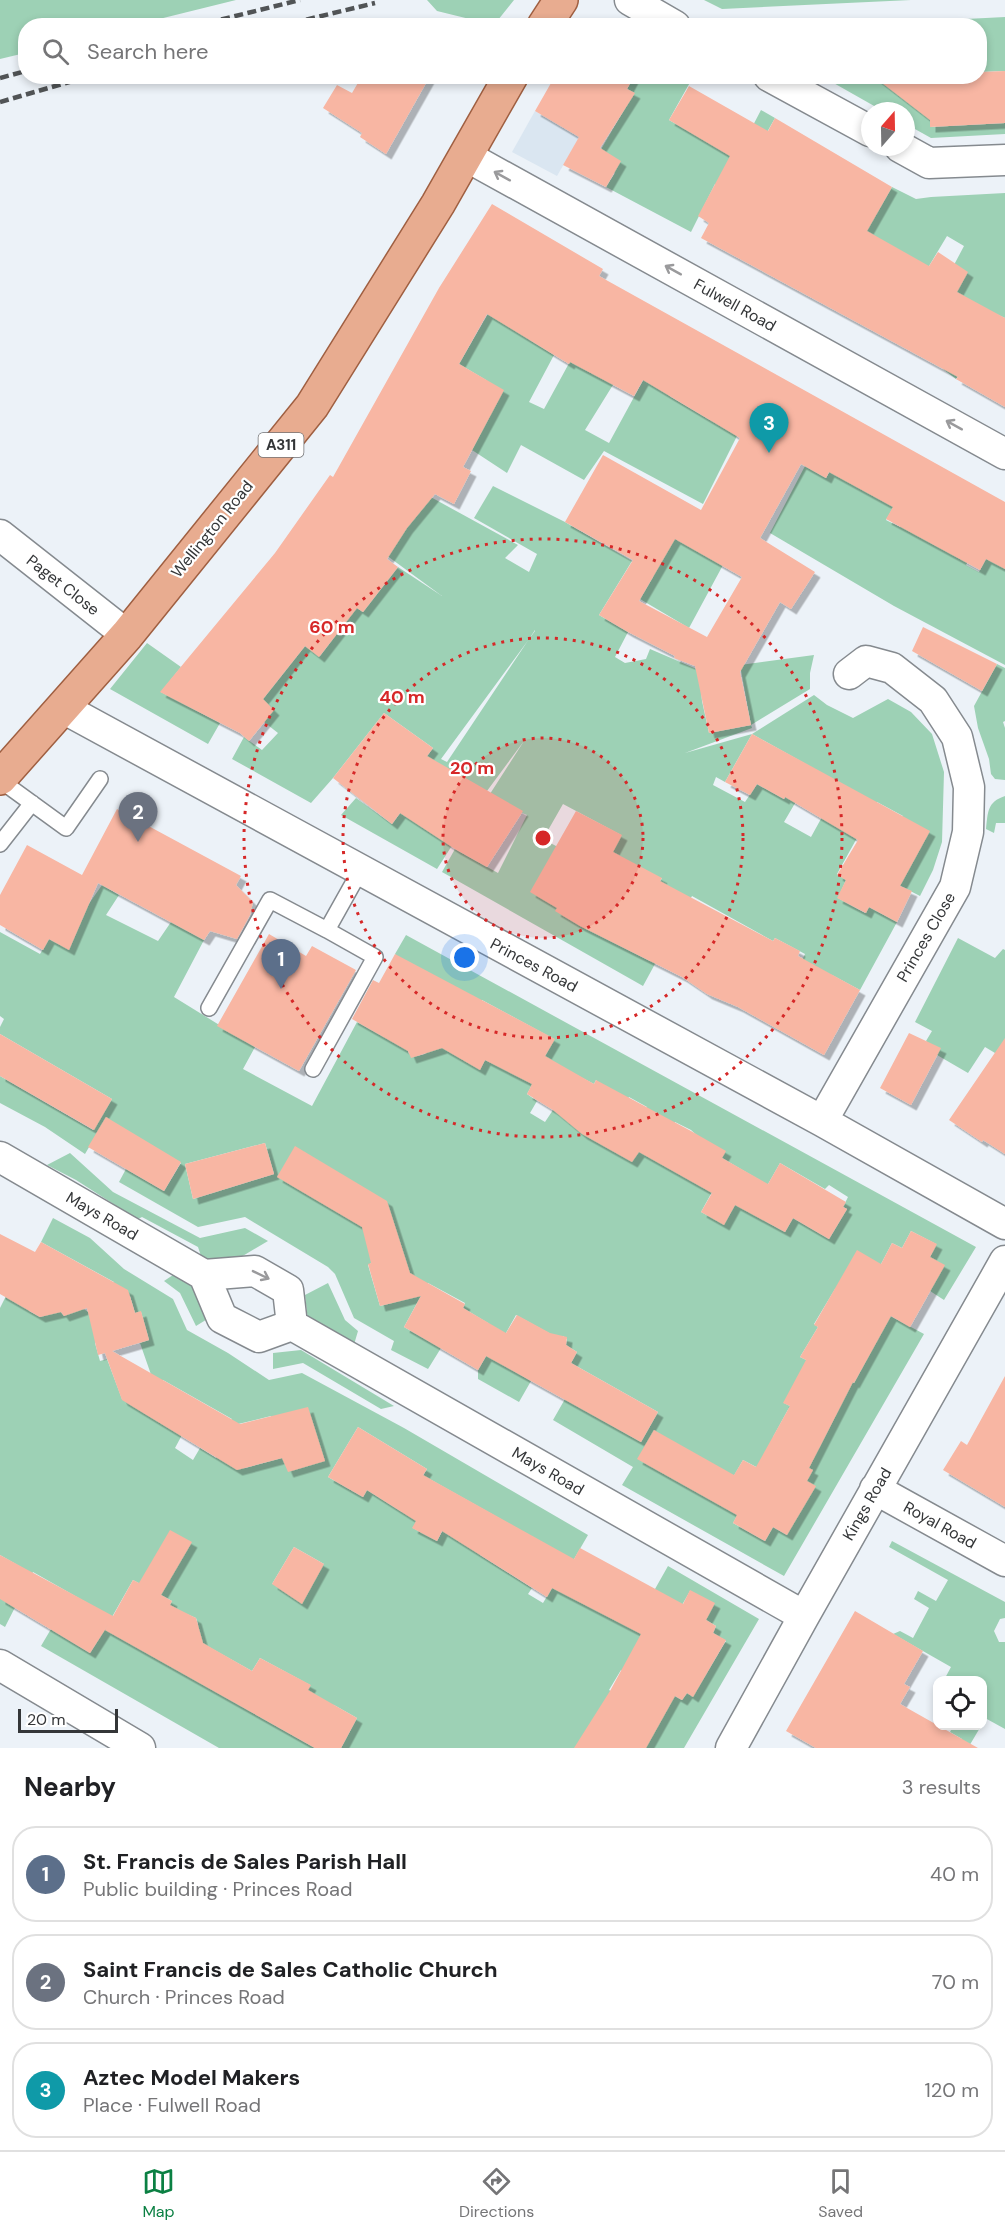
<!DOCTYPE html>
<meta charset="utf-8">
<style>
body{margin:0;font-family:"DM Sans",sans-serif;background:#f2f2f2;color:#202124}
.controls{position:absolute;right:18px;bottom:18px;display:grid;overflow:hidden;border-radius:12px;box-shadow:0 3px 9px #0003}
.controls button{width:54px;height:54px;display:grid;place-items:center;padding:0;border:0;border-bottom:2px solid #e0e0e0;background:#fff;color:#202124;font:30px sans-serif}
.compass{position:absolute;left:861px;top:102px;width:54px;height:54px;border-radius:50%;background:#fff;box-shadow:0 3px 9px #0003;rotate:20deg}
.scale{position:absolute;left:18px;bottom:15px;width:100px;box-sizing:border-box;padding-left:6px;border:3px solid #343638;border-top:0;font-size:16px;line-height:21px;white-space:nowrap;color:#343638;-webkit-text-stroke:4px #fff;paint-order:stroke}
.you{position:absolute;left:465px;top:958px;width:21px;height:21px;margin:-15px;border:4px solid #fff;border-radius:50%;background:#1a73e8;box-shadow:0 0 0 9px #1a73e833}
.badge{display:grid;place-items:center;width:39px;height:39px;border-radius:50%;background:#0b8043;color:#fff;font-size:20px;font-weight:700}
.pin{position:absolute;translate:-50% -50px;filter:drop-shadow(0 2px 3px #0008)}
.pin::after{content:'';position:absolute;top:32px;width:21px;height:18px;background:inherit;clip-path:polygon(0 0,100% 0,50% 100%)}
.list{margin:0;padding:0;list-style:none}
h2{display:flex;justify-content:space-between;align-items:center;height:78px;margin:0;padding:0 24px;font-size:26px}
h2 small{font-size:20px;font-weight:400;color:#757577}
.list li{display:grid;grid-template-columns:39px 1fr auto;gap:18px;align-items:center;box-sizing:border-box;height:96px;margin:0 12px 12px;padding:0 12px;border:2px solid #e0e0e0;border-radius:24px}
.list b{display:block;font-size:22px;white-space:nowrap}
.list p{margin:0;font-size:20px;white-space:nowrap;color:#757577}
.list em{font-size:20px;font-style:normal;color:#757577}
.icon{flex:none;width:33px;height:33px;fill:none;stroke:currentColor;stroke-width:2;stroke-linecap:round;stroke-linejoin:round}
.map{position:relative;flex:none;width:1005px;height:1748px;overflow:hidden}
.search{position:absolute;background:#fff;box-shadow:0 3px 9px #0003;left:18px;right:18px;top:18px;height:66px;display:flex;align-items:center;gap:15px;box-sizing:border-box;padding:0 21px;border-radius:24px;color:#757577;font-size:22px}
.sheet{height:402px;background:#fff}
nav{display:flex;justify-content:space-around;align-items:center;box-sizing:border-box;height:84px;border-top:2px solid #e0e0e0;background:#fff;font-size:16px;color:#757577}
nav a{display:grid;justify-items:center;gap:3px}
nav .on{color:#0b8043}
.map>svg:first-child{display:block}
.built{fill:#dae6f1}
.green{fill:#9dd1b5;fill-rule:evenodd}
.building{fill:#f8b6a3;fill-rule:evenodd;filter:url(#shadow)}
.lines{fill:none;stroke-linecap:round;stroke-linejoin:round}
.service-casing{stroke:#858a8f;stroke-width:18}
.minor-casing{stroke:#858a8f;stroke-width:33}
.primary-casing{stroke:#9f5f41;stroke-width:36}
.service{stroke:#fff;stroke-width:15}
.minor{stroke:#fff;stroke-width:30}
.primary{stroke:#e8ac90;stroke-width:33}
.rail{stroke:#515456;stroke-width:4.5;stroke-dasharray:9 4.5;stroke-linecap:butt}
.oneway{stroke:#9a9a9c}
.ring{fill:none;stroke:#d62828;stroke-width:3;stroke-dasharray:3 6}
.labels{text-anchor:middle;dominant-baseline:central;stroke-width:4.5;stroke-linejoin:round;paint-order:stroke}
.shield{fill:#fff;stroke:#717274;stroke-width:1.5}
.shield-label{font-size:15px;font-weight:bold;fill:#343638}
.street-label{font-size:16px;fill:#343638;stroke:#fff}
.centre{fill:#d62828;stroke:#fff;stroke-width:3}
.ring-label{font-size:18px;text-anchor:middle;font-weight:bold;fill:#d62828;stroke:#fff;stroke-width:4.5;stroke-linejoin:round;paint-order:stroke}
</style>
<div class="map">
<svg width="1005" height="1748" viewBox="0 0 1005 1748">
<defs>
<filter id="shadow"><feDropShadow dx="5.5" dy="5.5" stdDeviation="0" flood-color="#0004"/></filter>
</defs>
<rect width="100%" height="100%" fill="#ecf2f8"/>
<path class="built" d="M535 111 580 136 557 176 512 152Z"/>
<path class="green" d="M0 0H236L135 25 26 26 25 53 0 59Z
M427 0H514L494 25 437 11Z
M704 0H911L722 9Z
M1005 17V71L980 72V26H829Z
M634 77H693L669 120 736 158 761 110 775 118 761 143 878 211 892 187 916 199 931 197 1005 193V318L994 313 956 379 943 369 952 300 955 263 964 246 947 236 929 266 865 326 859 323 881 286 715 184 691 232 606 187 615 173 593 163 634 93 627 89Z
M823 77H928L931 127 1005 123V134L931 138 906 124V111H883Z
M496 300 530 340 554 355 529 402 544 409 573 356 616 380 585 430 609 443 646 375 671 397 710 420 743 424 703 504 604 451 584 480 521 445 507 473 472 450 488 419 486 380 459 364Z
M837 459 894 506 886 520 900 527 912 504C931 549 924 547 973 551L966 565 979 572 993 545 1005 569V665L894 606 770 533 805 466 826 478Z
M387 473 518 545 505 558 529 572 537 554 474 518 493 486 565 522 632 561 599 615 628 632 615 657 625 663 646 659 650 649 699 670 702 701 709 733 751 725 740 665 814 655 810 673V689L751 725 752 728 685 753 752 734 814 695 827 705 853 718 888 699 911 712 932 734 944 772 942 842 933 870 920 896 873 872 903 816 877 802 837 874 846 880 838 898 865 913 869 907 897 922 860 990 832 975 799 967 805 954 775 938 773 941 692 896 643 986 442 872 455 849 498 873 527 815 488 797 524 741 487 791 437 869 341 815 356 798 392 824 427 777 417 770 433 748 384 713 333 778 311 803 232 759 244 737 262 750 278 733 264 722 263 699 305 646 320 656 339 631 342 598 363 612 398 567 442 596 386 555 418 512ZM535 630 447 762 441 759 535 631ZM752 734 804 763 784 799 757 784 745 802 713 785 716 777 725 782ZM815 769 822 817 811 837 784 822ZM563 804 621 835 556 846 543 839ZM662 878 649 903 681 904 650 961 601 936 629 884Z
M659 528 723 565 689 628 640 599 653 577Z
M147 643 181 667 161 692 220 723 208 744 110 689Z
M997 664 1005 668V721L1003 722 1005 728V780L995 779 991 774 989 759 978 728 974 706Z
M1005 796V823H996L994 833 986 829C988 812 987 802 1005 796Z
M102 885 119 895 106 915 158 941 171 922 204 940 174 997 255 1047 243 1069 312 1106 357 1022 384 1037 403 1036 409 1054 417 1056 425 1054 437 1032 395 954 406 935 976 1247 944 1300 930 1291V1257L936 1244 911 1231 902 1248 892 1243 881 1264 844 1291 924 1334 784 1576 622 1485 633 1467 553 1420 565 1399 641 1442 658 1412 571 1363 577 1352 566 1345 567 1339 563 1336 556 1337 516 1315 492 1358 531 1381 519 1402 478 1379V1370L495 1341 482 1334 488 1323 463 1308 465 1303 428 1283 404 1327 441 1348 428 1369 391 1350 394 1341 354 1318 335 1274 328 1267 245 1217 198 1227 119 1182 126 1169 164 1191 181 1163 106 1118 85 1154 45 1127 0 1103V1076L93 1130 112 1099 0 1034V1027L4 1019 0 1016V932L40 954 49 939 69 949 88 905ZM482 1000 554 1039 535 1075 485 1060 480 1069ZM546 1059 594 1084 596 1080 623 1106 629 1097 647 1107 641 1120 668 1136 675 1122 691 1130 722 1158 763 1182 736 1203 724 1224 701 1212 712 1192 639 1151 553 1110 545 1122 530 1113 537 1101 527 1094ZM265 1143 274 1174 193 1199 185 1164ZM780 1163 825 1189 829 1185 848 1197 843 1207 847 1209 829 1239 793 1218 785 1232 765 1221 759 1200ZM373 1262 414 1297 380 1306 368 1265ZM835 1289 889 1318 854 1383 800 1357 818 1327 814 1324ZM784 1403 840 1406 819 1448 773 1437 790 1406ZM743 1460 762 1470 787 1535 773 1527 765 1541 733 1523 747 1498 728 1486Z
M958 938 995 958 1003 949 1005 950V1059L985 1047 968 1073 937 1055 926 1041 932 1031 915 1022Z
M70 1153 113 1192 200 1238 245 1228 268 1241 241 1257 204 1265 198 1247 142 1217 130 1223 117 1216 115 1205 76 1180 47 1165Z
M53 1218 90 1238 124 1269 173 1299 187 1330 228 1353 269 1380 302 1373 404 1428 588 1535 559 1585 655 1589 668 1566 759 1619 684 1748H645L663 1694 621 1670 609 1690 625 1699 581 1748H341L357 1718 334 1705 301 1702 310 1685 260 1658 252 1671 191 1637 198 1624 196 1618 189 1615 167 1610 172 1601 133 1580 112 1617 33 1572 5 1627 0 1624V1599L28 1571 0 1555V1308L8 1292 27 1304 29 1311 40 1317 49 1314 58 1308 64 1316 78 1306 94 1315 114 1282 41 1242ZM130 1296 135 1313 141 1312 149 1340 140 1343 155 1386 122 1399 107 1359 100 1361 95 1343 113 1300ZM163 1380 232 1419 227 1429 232 1432 216 1458 200 1448 193 1460 175 1448 182 1435 144 1413ZM271 1416 282 1458 245 1468 234 1425ZM358 1427 427 1469 402 1512 367 1490 363 1497 328 1477ZM426 1477 570 1558 543 1603 528 1594 532 1588 480 1555 481 1551 443 1530 437 1541 413 1528 420 1514ZM294 1547 324 1564 272 1584ZM690 1591 706 1620 716 1626 713 1633 726 1641 693 1696 687 1693 682 1700 641 1677Z
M176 1273 194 1285 209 1318 196 1326 180 1293 164 1281Z
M328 1283 345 1320 358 1331 353 1348 308 1321 305 1295Z
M301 1350 394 1406 381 1409 303 1363 273 1369V1353Z
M892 1541 1005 1602V1618L1000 1619 994 1631 999 1642H1005V1729L985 1718 983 1722 982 1680H944L951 1667 893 1634 900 1631 913 1638 929 1608 914 1599 918 1591 936 1601 948 1580 889 1547Z
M51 1629 90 1653 105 1629 315 1748H219L41 1646Z
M953 1726H981L968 1748H957L962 1739 950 1732Z"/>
<path class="building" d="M1005 71V123L930 127V120L873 76H980V72Z
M362 76H430L386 154 360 137 362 133 323 108 337 85 352 93Z
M555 76H634L627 89 635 93 600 148 621 161 606 187 563 165 579 137 535 111Z
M689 86 768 131 775 118 892 187 867 231 929 266 938 252 968 272 957 292 1005 318V407L956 379 958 377 701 238 709 223 698 216 730 156 669 120Z
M492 204 603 269 599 276 1005 502V569L986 559 980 570 886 519 893 507 829 472 826 478 801 464 760 538 815 572 791 609 780 602 740 672 751 725 709 733 695 666 674 658 675 656 628 632 599 615 633 560 565 522 603 455 701 510 740 438 643 380 634 396 570 362 569 364 487 314 459 364 504 390 463 467 471 471 454 504 435 494 407 528 387 559 398 567 363 612 357 608 319 657 305 646 263 699 274 710 249 741 240 733 160 692 275 553 330 475 333 477 439 288ZM675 539 742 577 707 637 639 601Z
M923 627 997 664 982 691 912 651Z
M384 713 433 748 427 756 523 811 487 867 455 849 400 813 392 824 333 778Z
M752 734 930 831 900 886 912 891 897 922 869 907 866 913 837 898 846 880 837 875 858 840 785 797 784 799 757 784 750 795 725 782Z
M117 809 241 876 236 885 253 902 250 915 237 939 210 931 204 940 98 883 69 950 49 939 43 950 0 925V895L27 845 82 875Z
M576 811 622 835 613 852 662 878 660 881 773 941 775 938 800 951 798 956 860 990 824 1055 738 1007 707 994 682 977 580 926 555 911 557 908 530 892Z
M269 934 306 956 312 946 356 970 299 1071 217 1026Z
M395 954 555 1039 545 1056 594 1084 596 1080 691 1131 726 1151 722 1158 768 1184 780 1163 846 1202 843 1207 847 1209 829 1239 793 1218 785 1232 735 1205 724 1225 701 1212 712 1193 639 1152 632 1162 582 1134 553 1110 527 1094 532 1084 485 1060 480 1070 442 1048 411 1058 408 1051 352 1019 373 980 379 983Z
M909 1033 941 1048 911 1105 880 1088Z
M0 1034 112 1099 94 1130 0 1076Z
M1005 1038V1154L983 1140 982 1142 949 1120Z
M106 1117 181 1162 164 1191 88 1147Z
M265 1143 274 1174 193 1199 185 1164Z
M295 1146 387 1201 410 1273 465 1304 463 1308 506 1333 517 1315 550 1333 567 1337 566 1345 577 1352 571 1363 658 1412 641 1442 486 1356 478 1370 404 1327 421 1296 380 1306 368 1264 371 1263 362 1227 277 1177Z
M911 1231 937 1244 930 1257 945 1265 910 1327 891 1316 854 1383 853 1382 809 1468 813 1470 807 1481 816 1486 787 1535 773 1527 765 1541 733 1523 737 1515 637 1459 654 1430 734 1475 743 1460 756 1467 790 1406 783 1403 806 1360 800 1357 818 1327 814 1325 857 1250 881 1264 892 1243 902 1248Z
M0 1234 35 1252 41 1242 128 1290 135 1313 141 1311 149 1340 112 1351 240 1424 308 1407 325 1461 288 1472 282 1458 237 1470 122 1400 105 1353 98 1355 87 1308 64 1316 61 1312 40 1317 0 1294Z
M1005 1376V1507L943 1470 961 1441 967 1445Z
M358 1427 427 1469 423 1475 574 1559 580 1548 683 1604 690 1590 715 1603 706 1620 716 1626 713 1633 726 1640 693 1697 687 1693 682 1700 675 1696 646 1748H574L610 1691 641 1634 552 1588 547 1597 442 1531 437 1541 412 1528 416 1521 367 1490 363 1497 328 1477Z
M170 1530 192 1542 161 1595 172 1601 170 1605 196 1618 203 1643 252 1671 260 1658 311 1685 308 1690 357 1718 341 1748H315L105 1630 108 1625 90 1653 0 1599V1555L113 1616 133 1580 139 1583Z
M294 1547 324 1564 302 1604 272 1584Z
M855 1611 923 1651 904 1684 910 1687 900 1704 978 1748H816L786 1731Z"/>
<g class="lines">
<g class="service-casing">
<path id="service" d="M0 780 66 828 100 779
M0 844 32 803
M209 1008 270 900 327 930
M313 1069 375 957 327 930 360 871"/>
</g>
<g class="minor-casing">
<path id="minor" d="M630 0 675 26
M769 76 870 131
M900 147 929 163 1005 160
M466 156 1005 454
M0 535 127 635
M63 708 822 1121 1005 1224
M822 1121 955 887 968 832 969 787 957 737 933 700 892 668 866 661 849 674
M0 1157 204 1275 255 1271 288 1290 292 1325
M204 1275 222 1318 259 1337 292 1325 804 1616
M875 1489 1005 1561
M0 1665 140 1748
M731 1748 804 1616 1005 1261"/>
</g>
<g class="primary-casing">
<path id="primary" d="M544 26 561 0
M0 778 127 635 312 406 438 204 511 76"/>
</g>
<use href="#service" class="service"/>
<use href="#minor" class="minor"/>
<use href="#primary" class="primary"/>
<path class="rail" d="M195 26 300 0
M280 26 375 3
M0 78 26 71
M0 102 90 76"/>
</g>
<defs><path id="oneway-shaft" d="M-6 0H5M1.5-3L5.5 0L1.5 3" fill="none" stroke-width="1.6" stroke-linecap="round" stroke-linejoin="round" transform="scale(1.5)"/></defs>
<g class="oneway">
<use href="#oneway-shaft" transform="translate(502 176) rotate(-151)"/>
<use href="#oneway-shaft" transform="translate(673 270) rotate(-151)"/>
<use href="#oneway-shaft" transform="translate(954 425) rotate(-151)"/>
<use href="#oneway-shaft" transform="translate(261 1275) rotate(26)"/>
</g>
<circle cx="543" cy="838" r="100" fill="#d62828" fill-opacity=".12"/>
<g class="ring">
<circle cx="543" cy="838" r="100"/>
<circle cx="543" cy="838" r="200"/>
<circle cx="543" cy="838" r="299"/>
</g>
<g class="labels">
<rect class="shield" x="258.5" y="433" width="45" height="24" rx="4.5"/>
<g class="shield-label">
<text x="281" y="445">A311</text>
</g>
<g class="street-label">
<text transform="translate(735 305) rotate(29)">Fulwell Road</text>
<text transform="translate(212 529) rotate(-51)">Wellington Road</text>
<text transform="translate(63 585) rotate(38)">Paget Close</text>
<text transform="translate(926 937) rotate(-60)">Princes Close</text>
<text transform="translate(534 965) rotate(28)">Princes Road</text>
<text transform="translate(102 1216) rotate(30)">Mays Road</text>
<text transform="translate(548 1471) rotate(30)">Mays Road</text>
<text transform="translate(867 1504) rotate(-60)">Kings Road</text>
<text transform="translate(940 1525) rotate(29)">Royal Road</text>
</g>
</g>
<circle cx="543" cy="838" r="9" class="centre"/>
<g class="ring-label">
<text x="332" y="633">60 m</text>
<text x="402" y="703">40 m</text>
<text x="472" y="774">20 m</text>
</g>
</svg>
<div class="controls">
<button><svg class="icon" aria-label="locate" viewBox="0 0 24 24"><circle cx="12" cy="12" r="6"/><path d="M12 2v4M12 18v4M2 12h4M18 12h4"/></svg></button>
</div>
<svg class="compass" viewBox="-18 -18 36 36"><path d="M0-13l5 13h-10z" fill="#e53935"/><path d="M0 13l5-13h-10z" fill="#757577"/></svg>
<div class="scale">20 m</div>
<div class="you"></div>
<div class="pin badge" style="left:281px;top:989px;background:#5c6f8a">1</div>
<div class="pin badge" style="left:138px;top:842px;background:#6b7280">2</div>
<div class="pin badge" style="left:769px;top:453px;background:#0f9aa8">3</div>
<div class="search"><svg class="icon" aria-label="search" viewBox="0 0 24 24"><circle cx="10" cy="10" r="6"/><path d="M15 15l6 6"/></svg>Search here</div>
</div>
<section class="sheet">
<h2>Nearby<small>3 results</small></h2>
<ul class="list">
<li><span class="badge" style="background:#5c6f8a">1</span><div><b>St. Francis de Sales Parish Hall</b><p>Public building · Princes Road</p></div><em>40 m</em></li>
<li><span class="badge" style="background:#6b7280">2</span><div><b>Saint Francis de Sales Catholic Church</b><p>Church · Princes Road</p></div><em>70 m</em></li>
<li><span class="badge" style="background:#0f9aa8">3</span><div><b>Aztec Model Makers</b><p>Place · Fulwell Road</p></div><em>120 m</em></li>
</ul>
</section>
<nav>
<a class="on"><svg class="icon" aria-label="map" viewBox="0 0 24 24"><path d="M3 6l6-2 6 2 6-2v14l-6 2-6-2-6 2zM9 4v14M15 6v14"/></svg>Map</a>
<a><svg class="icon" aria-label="directions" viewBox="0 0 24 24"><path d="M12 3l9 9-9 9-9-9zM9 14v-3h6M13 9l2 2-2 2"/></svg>Directions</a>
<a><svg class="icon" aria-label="saved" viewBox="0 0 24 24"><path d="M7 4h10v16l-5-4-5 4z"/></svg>Saved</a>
</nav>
